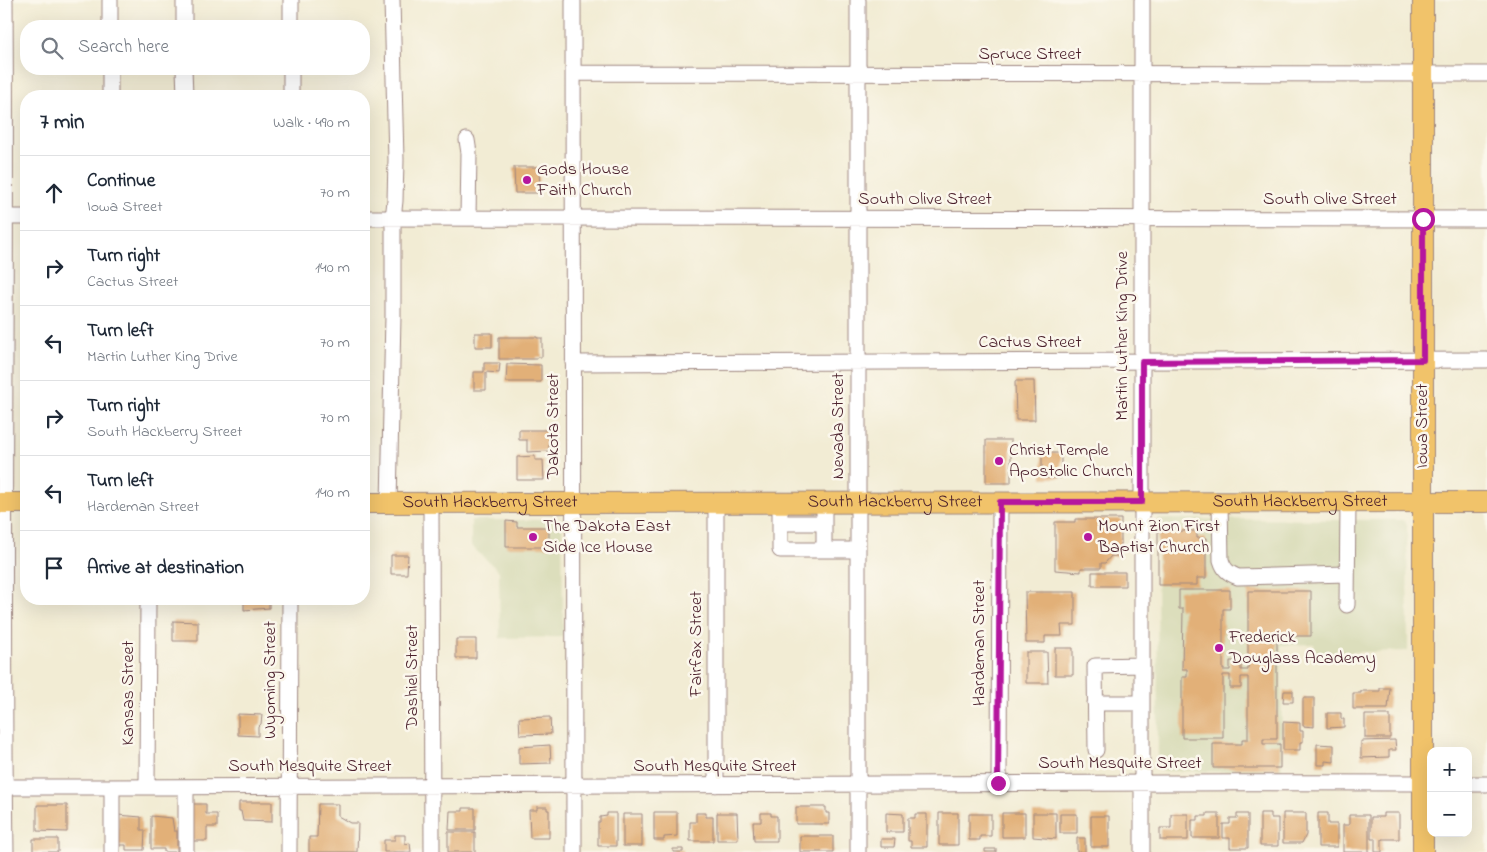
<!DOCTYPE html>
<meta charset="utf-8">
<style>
body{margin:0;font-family:"Indie Flower",sans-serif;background:#f2f2f3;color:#1f2937}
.controls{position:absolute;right:15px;bottom:15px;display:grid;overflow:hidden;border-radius:10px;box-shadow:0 5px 20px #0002}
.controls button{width:45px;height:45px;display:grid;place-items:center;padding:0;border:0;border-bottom:1px solid #e0e1e3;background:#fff;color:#1f2937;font:25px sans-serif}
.stop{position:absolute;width:15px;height:15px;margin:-11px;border:4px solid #b5179e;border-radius:50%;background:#fff}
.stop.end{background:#b5179e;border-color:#fff;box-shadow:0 1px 5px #0008}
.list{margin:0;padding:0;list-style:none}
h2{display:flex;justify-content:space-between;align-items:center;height:65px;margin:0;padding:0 20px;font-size:21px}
h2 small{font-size:16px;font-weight:400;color:#747a83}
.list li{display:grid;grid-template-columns:32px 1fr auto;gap:15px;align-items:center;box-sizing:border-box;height:75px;padding:0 20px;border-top:1px solid #e0e1e3}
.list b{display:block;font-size:19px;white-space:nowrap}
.list p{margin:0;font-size:16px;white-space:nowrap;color:#747a83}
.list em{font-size:16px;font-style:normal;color:#747a83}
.icon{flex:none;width:28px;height:28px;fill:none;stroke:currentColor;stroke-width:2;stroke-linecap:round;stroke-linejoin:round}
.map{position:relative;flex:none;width:1487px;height:852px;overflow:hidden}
.search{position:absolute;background:#fff;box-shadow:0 5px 20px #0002;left:20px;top:20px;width:350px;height:55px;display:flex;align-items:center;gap:12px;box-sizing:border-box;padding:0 18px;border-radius:20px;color:#747a83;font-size:19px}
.panel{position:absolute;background:#fff;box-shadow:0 5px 20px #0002;left:20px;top:90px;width:350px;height:515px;border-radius:20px}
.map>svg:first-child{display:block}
.built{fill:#dcdebc}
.building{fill:#e2b078}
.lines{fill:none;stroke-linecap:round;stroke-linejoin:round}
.minor-casing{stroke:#9e8680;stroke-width:17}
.major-casing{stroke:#9e8680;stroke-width:22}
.minor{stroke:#fff;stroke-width:15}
.major{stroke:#f1c36a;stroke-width:20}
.route{stroke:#b5179e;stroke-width:6}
.poi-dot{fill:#b5179e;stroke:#fbf7ec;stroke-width:2}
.labels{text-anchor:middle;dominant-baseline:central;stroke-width:5;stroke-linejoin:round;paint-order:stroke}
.street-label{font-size:18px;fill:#4a1f2b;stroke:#fbf7ec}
.poi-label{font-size:18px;fill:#4a1f2b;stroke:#fbf7ec;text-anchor:start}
</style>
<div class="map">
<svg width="1487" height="852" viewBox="0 0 1487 852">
<rect width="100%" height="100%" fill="#fbf7ec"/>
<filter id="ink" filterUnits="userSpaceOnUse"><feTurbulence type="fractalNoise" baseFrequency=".02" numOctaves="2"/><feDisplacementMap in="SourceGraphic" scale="10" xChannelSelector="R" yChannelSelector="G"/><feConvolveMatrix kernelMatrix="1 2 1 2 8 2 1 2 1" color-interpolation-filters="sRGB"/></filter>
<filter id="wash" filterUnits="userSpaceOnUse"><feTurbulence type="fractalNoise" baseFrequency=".0096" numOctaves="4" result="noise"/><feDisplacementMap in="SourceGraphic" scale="20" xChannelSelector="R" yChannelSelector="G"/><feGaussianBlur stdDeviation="1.12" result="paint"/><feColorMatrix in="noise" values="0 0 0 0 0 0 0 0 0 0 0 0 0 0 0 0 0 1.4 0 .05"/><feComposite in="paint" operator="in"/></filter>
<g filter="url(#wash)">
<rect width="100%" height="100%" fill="#f2ecd4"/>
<path class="built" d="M1157 519 1403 520 1407 524 1408 651 1315 653 1314 644 1281 645 1282 772 1158 771Z
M471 520H562L563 637 500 638 499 571 471 546Z"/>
<g id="blocks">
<path class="building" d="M514 167H539L540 193H515Z
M475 333H492V347H475Z
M499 337H537V338H542V357H537V359H499Z
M484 363H500L499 373 486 372V390H474V372H484Z
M507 364 541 365V382H506Z
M1015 381H1034L1035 420H1016Z
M519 430H549V451L527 452V440H519Z
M986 440H1011V483H986Z
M1042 453H1061V478H1042Z
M535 456V460H543L544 480H517V457Z
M1075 519H1121V552H1118V556H1111L1105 563H1101V568H1081V572L1055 570V522H1075Z
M506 521 517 522V527H549V547H506Z
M1158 531H1197V538H1206V578H1197V585H1158Z
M391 555H408L407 574H391Z
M1092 572H1125V586H1092Z
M1179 590H1230V609H1223V670H1230V661H1241V670H1248V591H1311V636H1277V739H1263V744H1280V768H1213V744H1242V739H1248V677H1241V688H1230V675H1223V738H1182V677H1187V669H1182L1183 609H1179Z
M1025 592H1075V625H1061L1062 636H1045V643H1026Z
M244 599H263V601H269V608L244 610Z
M173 621 198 622V641H173Z
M456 639H476V658H456Z
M1055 648H1073V675H1055Z
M1026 652H1047L1048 683H1026Z
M1380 688H1390L1388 709H1353V693H1361V691H1380Z
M1284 691H1293V702H1283Z
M1303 698H1314V727L1303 726Z
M1327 713H1341V719H1344V727L1327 728Z
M238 714 262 715 261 724 258 727V736L238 735Z
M1365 715H1390V738H1365Z
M550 717 551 734 520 735 519 718Z
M1283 722 1300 723V731H1303V742H1300V750H1283Z
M1395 740 1396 750H1389V757L1361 758V741Z
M1317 744 1334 745V762L1325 761V765H1317Z
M550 745 551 763 519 764V747Z
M239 802H272V822L243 821 241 811H239Z
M189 804H206V814H217V827H207V841H189Z
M318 804H338V816L350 823H358L357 852H309V837H317Z
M37 805H67V832L37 831Z
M537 807H547V810H549V838H530L529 810H537Z
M796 807H826V813H829V824H796Z
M463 808H475V830H449L450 811H463Z
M654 812H677V836L664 837V840H654Z
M607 813H616V846H598V822H600V817L607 816Z
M696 813H706V817H713V841H690V822H696Z
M717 813H737L738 840H717Z
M761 813H771V816H777V841H754L753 822H761Z
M886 813 903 814V832H886Z
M939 813H958V845H939Z
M1002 813H1025V837H1002Z
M1033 813H1056V839L1033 837Z
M1207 813H1219V838H1192V820H1198V816H1207Z
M1260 813H1271V818H1278V846H1260Z
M1283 813H1306V835L1302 843H1283Z
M1318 813H1328V824H1337V847H1318Z
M1383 813H1399V839H1382V852H1375V839H1371V817H1383Z
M623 814H642V846H623Z
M915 814H927V847H911V841H908V818H915Z
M969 814H991V836H980V840H969Z
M1060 814H1077V833H1060Z
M1171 814H1188V840H1160V828H1171Z
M1237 814H1248V848H1230V838H1223V824H1230V818H1237Z
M118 815 141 817V830H145L144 850H126V845H117Z
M1349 815H1369V852H1343V825H1349Z
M151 816 172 818 174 831H177V852H164V849H151Z
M1091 816H1109V847H1091Z
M448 832H475V852H448Z
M395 835H405V844L410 843 411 852H384V840H395Z
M800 836H833V852H800Z
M1077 838H1085V852H1077Z
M33 839H58V852H33Z
M881 839H895L894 847H881Z
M673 849H683V852H673Z
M985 849H996V852H985Z"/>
</g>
</g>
<g filter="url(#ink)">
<use href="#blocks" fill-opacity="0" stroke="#9e8680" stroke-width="1"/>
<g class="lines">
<g class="minor-casing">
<path id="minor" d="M5 0C7 284 2 568 6 852
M184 0V26
M291 0V26
M573 0 574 852
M858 0V852
M1142 0V852
M110 26V0
M184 69 185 96
M291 69V96
M573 73 1487 74
M110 96V69
M467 140 469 153 468 218
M0 217H26
M364 218 1487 219
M573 363 1487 360
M716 502V785
M780 502V550H858
M824 502V550
M1220 502 1221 560C1224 570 1228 573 1238 577L1347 574
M389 503 393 316V218L395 201 396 160 392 0
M431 503 432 852
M780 523H824
M1347 605 1348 502
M1095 703H1142
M1096 750 1095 666 1142 665
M999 783 1000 502
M1468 784H1487
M0 787C477 788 954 781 1431 783
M147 787 148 599
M186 787V852
M112 852V787
M289 852 290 599"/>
</g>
<g class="major-casing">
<g id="major">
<path d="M1423 0V852"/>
<path d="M0 503H26"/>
<path id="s1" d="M364 503 1487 502"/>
</g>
</g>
<use href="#minor" class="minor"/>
<use href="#major" class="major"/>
</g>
</g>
<g class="lines" filter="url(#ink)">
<path class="route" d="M998 783 1000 502H1142V362L1423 360V219"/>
</g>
<g class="poi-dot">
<circle cx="527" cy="180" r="5"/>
<circle cx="999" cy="461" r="5"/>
<circle cx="533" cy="537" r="5"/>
<circle cx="1088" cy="537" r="5"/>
<circle cx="1219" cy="648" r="5"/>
</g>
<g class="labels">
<g class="street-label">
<text x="1030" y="55">Spruce Street</text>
<text x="925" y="200">South Olive Street</text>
<text x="1330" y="200">South Olive Street</text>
<text transform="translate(1123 336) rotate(-90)">Martin Luther King Drive</text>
<text x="1030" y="343">Cactus Street</text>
<text transform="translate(554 426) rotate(-90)">Dakota Street</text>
<text transform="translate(839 426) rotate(-90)">Nevada Street</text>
<text transform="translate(1423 426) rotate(-90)">Iowa Street</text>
<text stroke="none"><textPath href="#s1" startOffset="531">South Hackberry Street</textPath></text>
<text stroke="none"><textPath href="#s1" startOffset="936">South Hackberry Street</textPath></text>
<text stroke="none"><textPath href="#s1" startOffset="126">South Hackberry Street</textPath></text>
<text transform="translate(980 643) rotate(-90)">Hardeman Street</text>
<text transform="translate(697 644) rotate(-90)">Fairfax Street</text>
<text transform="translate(413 677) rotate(-90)">Dashiel Street</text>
<text transform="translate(271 680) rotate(-90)">Wyoming Street</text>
<text transform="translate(129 693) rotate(-90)">Kansas Street</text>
<text x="1120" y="764">South Mesquite Street</text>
<text x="310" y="767">South Mesquite Street</text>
<text x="715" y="767">South Mesquite Street</text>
</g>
<g class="poi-label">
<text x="537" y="170">Gods House<tspan x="537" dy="21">Faith Church</tspan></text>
<text x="1009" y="451">Christ Temple<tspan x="1009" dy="21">Apostolic Church</tspan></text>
<text x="543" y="527">The Dakota East<tspan x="543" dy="21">Side Ice House</tspan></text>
<text x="1098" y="527">Mount Zion First<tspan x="1098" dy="21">Baptist Church</tspan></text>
<text x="1229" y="638">Frederick<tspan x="1229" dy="21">Douglass Academy</tspan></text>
</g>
</g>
</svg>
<div class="controls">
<button>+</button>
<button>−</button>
</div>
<div class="stop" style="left:1423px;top:219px"></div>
<div class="stop end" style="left:998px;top:783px"></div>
<div class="search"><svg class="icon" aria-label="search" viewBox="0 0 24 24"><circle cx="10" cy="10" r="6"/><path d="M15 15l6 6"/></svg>Search here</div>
<section class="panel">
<h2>7 min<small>Walk · 490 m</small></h2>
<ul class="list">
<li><svg class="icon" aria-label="ahead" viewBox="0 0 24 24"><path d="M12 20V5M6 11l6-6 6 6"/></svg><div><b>Continue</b><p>Iowa Street</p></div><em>70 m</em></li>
<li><svg class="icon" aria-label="right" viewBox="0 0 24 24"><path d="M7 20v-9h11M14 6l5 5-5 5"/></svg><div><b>Turn right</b><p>Cactus Street</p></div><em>140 m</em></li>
<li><svg class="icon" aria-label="left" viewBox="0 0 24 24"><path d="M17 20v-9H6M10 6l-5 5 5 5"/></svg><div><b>Turn left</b><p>Martin Luther King Drive</p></div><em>70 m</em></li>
<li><svg class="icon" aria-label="right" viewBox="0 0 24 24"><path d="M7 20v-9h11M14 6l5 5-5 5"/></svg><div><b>Turn right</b><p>South Hackberry Street</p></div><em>70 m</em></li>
<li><svg class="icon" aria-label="left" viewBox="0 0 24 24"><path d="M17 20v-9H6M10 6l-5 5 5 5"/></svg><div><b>Turn left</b><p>Hardeman Street</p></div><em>140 m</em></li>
<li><svg class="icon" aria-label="arrive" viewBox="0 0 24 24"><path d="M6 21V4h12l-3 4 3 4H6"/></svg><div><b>Arrive at destination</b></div></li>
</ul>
</section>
</div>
